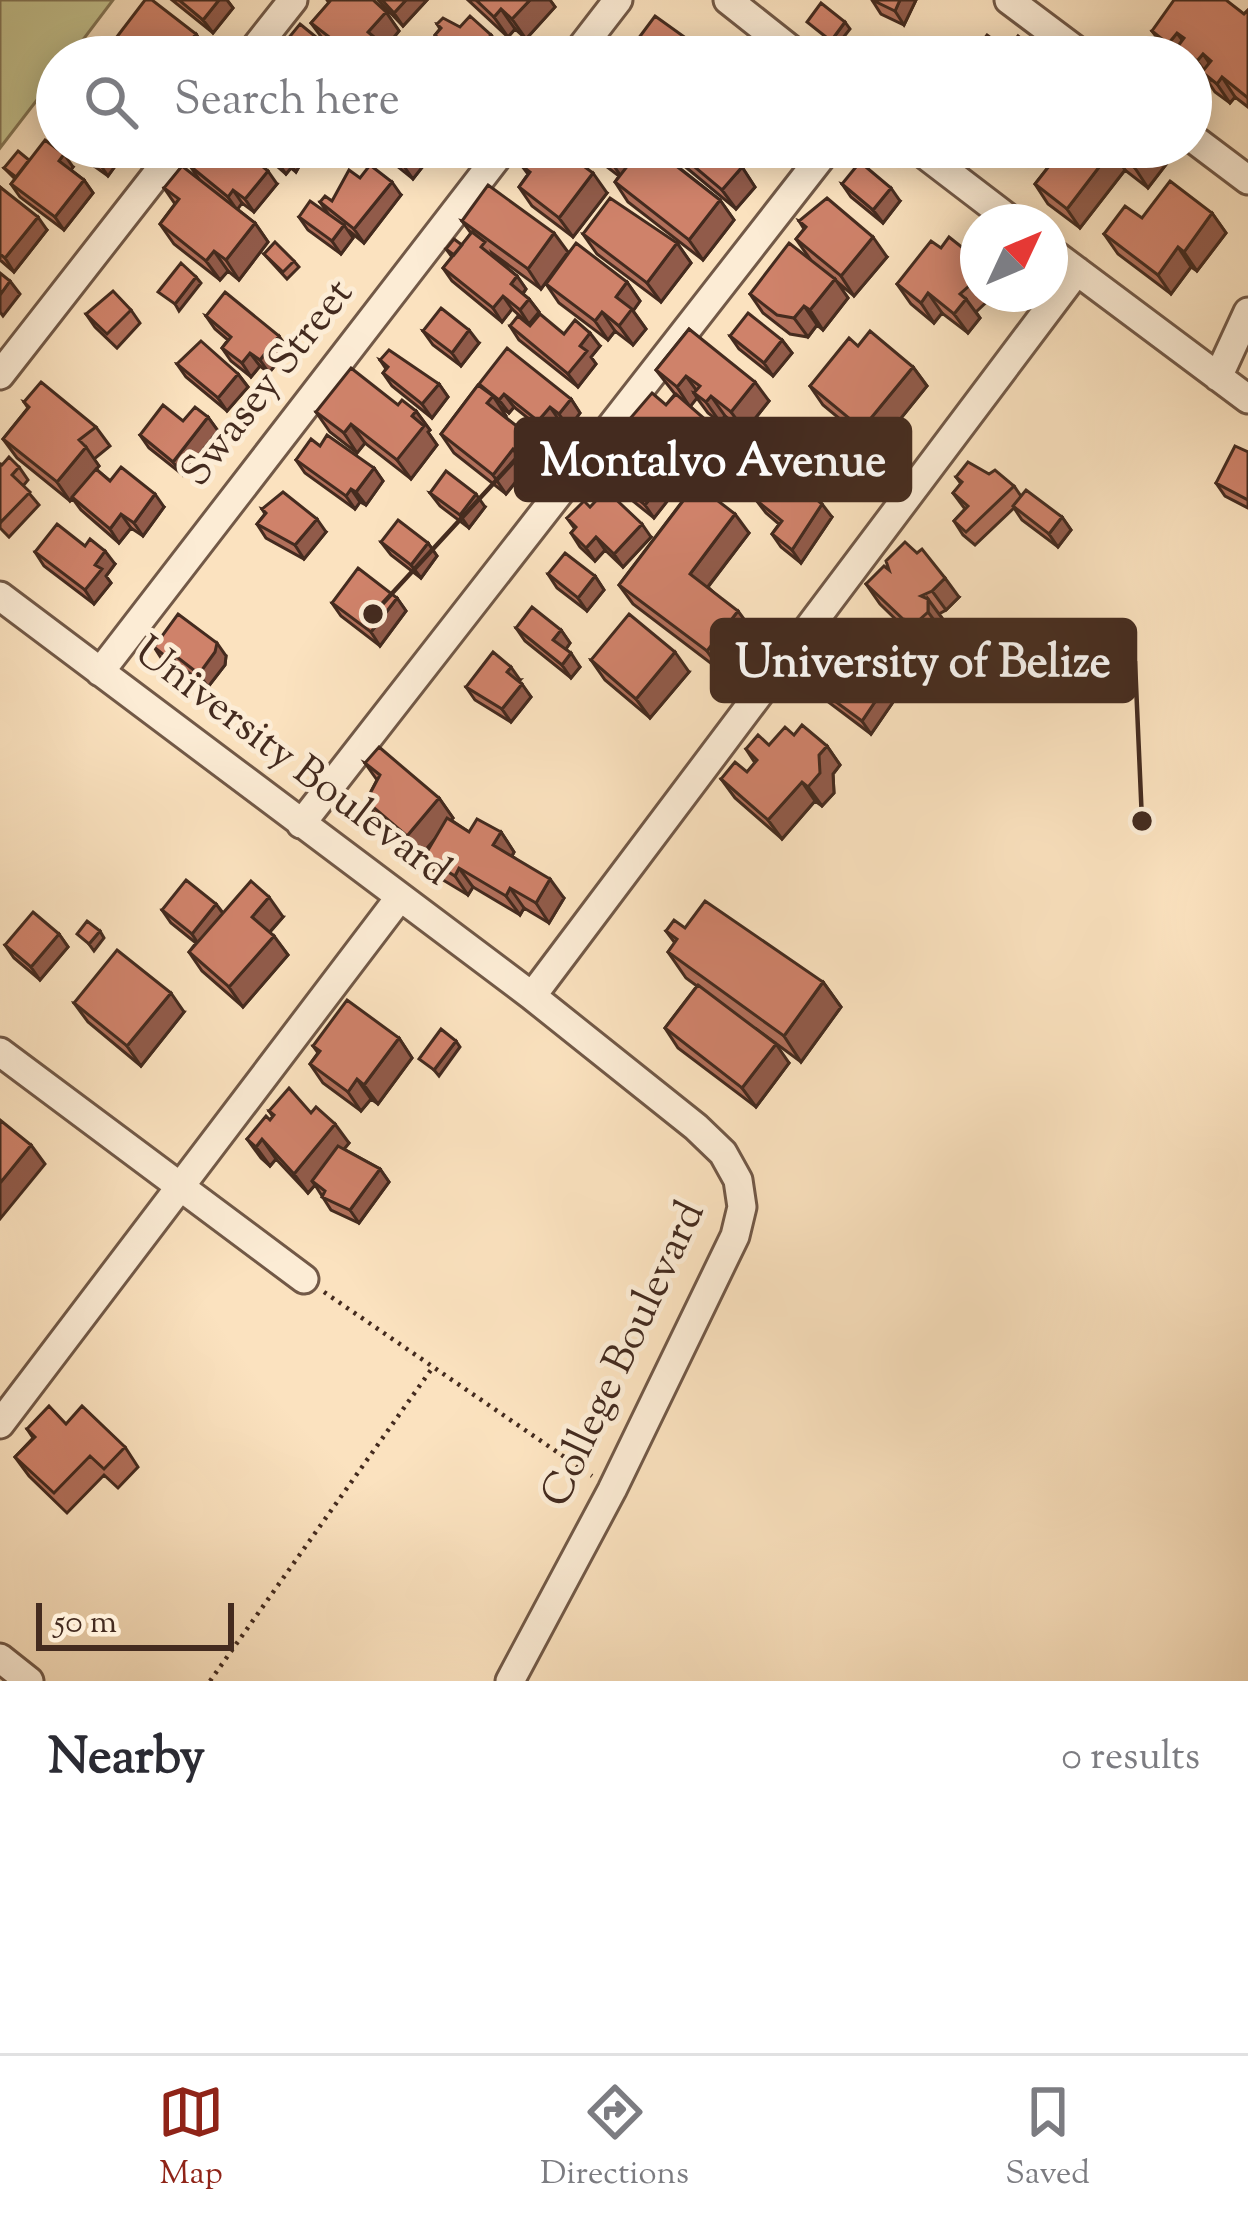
<!DOCTYPE html>
<style>
body{margin:0;font-family:"Sorts Mill Goudy",serif;background:#f2f2f3;color:#2b2b33}
.compass{position:absolute;left:960px;top:204px;width:108px;height:108px;border-radius:50%;background:#fff;box-shadow:0 6px 30px #0003;rotate:46deg}
.scale{position:absolute;left:36px;bottom:30px;width:198px;box-sizing:border-box;padding-left:12px;border:6px solid #442b1f;border-top:0;font-size:33px;line-height:42px;white-space:nowrap;color:#442b1f;-webkit-text-stroke:9px #fcecd5;paint-order:stroke}
.list{margin:0;padding:0;list-style:none}
h2{display:flex;justify-content:space-between;align-items:center;height:156px;margin:0;padding:0 48px;font-size:51px}
h2 small{font-size:39px;font-weight:400;color:#7c7c81}
.icon{flex:none;width:66px;height:66px;fill:none;stroke:currentColor;stroke-width:2;stroke-linecap:round;stroke-linejoin:round}
.map{position:relative;flex:none;width:1248px;height:1681px;overflow:hidden}
.search{position:absolute;background:#fff;box-shadow:0 6px 30px #0003;left:36px;right:36px;top:36px;height:132px;display:flex;align-items:center;gap:30px;box-sizing:border-box;padding:0 42px;border-radius:66px;color:#7c7c81;font-size:45px}
.sheet{height:372px;background:#fff}
nav{display:flex;justify-content:space-around;align-items:center;box-sizing:border-box;height:168px;border-top:3px solid #e1e1e2;background:#fff;font-size:33px;color:#7c7c81}
nav a{display:grid;justify-items:center;gap:6px}
nav .on{color:#8f2418}
.map>svg:first-child{display:block}
.green{fill:#c4c28e;stroke:#847656;stroke-width:3}
.lines{fill:none;stroke-linecap:round;stroke-linejoin:round}
.minor-casing{stroke:#725947;stroke-width:33}
.path{stroke:#442b1f;stroke-width:4.5;stroke-dasharray:3 6;stroke-linecap:butt}
.minor{stroke:#fcecd5;stroke-width:27}
.wall{fill:#b2705b;stroke:#442b1f;stroke-width:3}
.shaded-wall{fill:#915b4a;stroke:#442b1f;stroke-width:3}
.building{fill:#cf826a;stroke:#442b1f;stroke-width:3}
.labels{text-anchor:middle;dominant-baseline:central;stroke-width:10;stroke-linejoin:round;paint-order:stroke}
.street-label{font-size:42px;fill:#442b1f;stroke:#fcecd5}
.leader{fill:none;stroke:#442b1f;stroke-width:4.5}
.callout-dot{fill:#442b1f;stroke:#fcecd5;stroke-width:4.5}
.callout{fill:#442b1f;stroke:#442b1f;stroke-width:4.5}
.callout-label{font-size:45px;text-anchor:middle;font-weight:bold;fill:#fff}
</style>
<div class="map">
<svg width="1248" height="1681" viewBox="0 0 1248 1681">
<rect width="100%" height="100%" fill="#fbe2bf"/>
<filter id="stains"><feTurbulence type="fractalNoise" baseFrequency=".00167" numOctaves="4"/><feColorMatrix values="0 0 0 0 .2 0 0 0 0 .09 0 0 0 0 .02 0 0 0 .5 -.17"/></filter>
<radialGradient id="worn" r=".72"><stop offset=".6" stop-color="#630" stop-opacity="0"/><stop offset="1" stop-color="#630" stop-opacity=".3"/></radialGradient>
<path class="green" d="M0 0H113L70 57H57V74L0 148Z"/>
<g class="lines">
<g class="minor-casing">
<path id="minor" d="M728 0 800 57
M1009 0 1085 57
M248 57 293 0
M574 57 618 0
M1191 137 1248 180
M915 147 1013 222
M1050 251 1248 399
M0 375 178 147
M1218 377 1248 312
M0 596 532 996 696 1127 723 1153 738 1180 742 1207 735 1236 612 1490 510 1681
M100 672 505 147
M301 824 829 147
M532 996 1077 271
M0 1052 304 1279
M0 1424 400 897
M0 1658 29 1681"/>
</g>
<path class="path" d="M324 1292 592 1476
M210 1681 433 1367"/>
<use href="#minor" class="minor"/>
</g>
<path class="wall" d="M172 0H227L233 8 213 33Z
M327 0H373L386 12 399 31 386 47 393 57H344L325 42 311 23 329 3Z
M378 0H427L403 26Z
M468 0H550L555 7 526 39 515 29 508 37Z
M872 0H916L904 25 881 14Z
M1248 10V107L1235 97 1230 103 1215 92 1203 74 1191 65V57H1175L1166 50 1152 31 1244 14Z
M437 24 460 27 491 35 501 48 493 57H454L444 48 435 35 440 29Z
M196 34 209 53 206 57H129L116 38Z
M638 39 690 41 699 55 697 57H654L647 52Z
M67 147H129L108 176Z
M255 147H310L296 172 291 168 286 174Z
M377 147H438L413 179 382 154Z
M581 147H744L751 156 742 167 755 187 736 209 676 159 673 163 720 200 734 220 703 260 628 202 615 182 619 176Z
M1064 147H1163L1171 158 1148 188 1125 170 1080 228 1048 204 1035 184Z
M29 160 73 167 71 170 84 180 93 193 64 230 20 197 11 184 15 179 4 168Z
M190 166 277 184 254 212 242 203 237 209 255 223 268 242 239 280 228 271 220 280 174 244 160 224 175 204 164 188 199 179Z
M522 166 607 193 573 237 532 206 519 187 528 174Z
M360 178 401 195 364 243 348 230 353 238 341 254 308 230 299 217 327 212 320 202 332 201Z
M842 184 900 201 883 223 851 197Z
M0 187 47 230 14 272 0 260Z
M1212 213 1226 233 1197 271 1191 267 1171 294 1118 254 1104 234 1142 218Z
M462 221 568 252 541 289 492 253 493 256 517 276 526 289 523 294 529 299 539 312 529 324 512 309 502 322 452 281 443 268 452 257 446 249 462 245 471 233Z
M799 221 887 257 854 296 835 280 848 298 823 330 817 325 808 337 790 334 763 313 750 294 810 259 796 239 804 229Z
M583 234 677 243 691 263 661 302 597 254Z
M941 248 978 260V294H995L976 312 980 318 968 333 942 313 934 323 911 304 897 284Z
M264 254 294 261 299 267 287 279Z
M627 282 640 301 633 311 646 329 633 345 615 331 608 340 559 303 546 284Z
M131 310 140 323 117 348 95 327 86 314Z
M206 316 288 349 269 373 260 366 251 377 231 361 222 348 228 340 215 329Z
M510 326H530L564 334 600 346 591 357 596 364 578 387 519 340Z
M689 329 769 401 745 431 725 416 720 422 708 413 697 398 690 406 728 447 697 484 749 533 708 587 752 630 721 671 633 604 619 585 694 486 642 440 628 421 666 405 675 394 656 370Z
M423 331 479 343 461 366 433 345Z
M730 336 782 340 792 353 773 376 739 349Z
M858 346 913 367 927 386 876 449 823 405 810 386Z
M380 360 439 384 448 397 432 418 392 386 383 373 386 369Z
M177 364 238 374 248 387 227 411 186 377Z
M478 385 571 399 580 413 569 428 559 420 548 434 514 407 509 413 499 406 506 416 505 417 533 439 547 459 534 475 526 469 506 494 454 453 441 434Z
M24 402 96 427 110 446 94 459 99 466 96 469 110 481 164 507 143 536 131 528 119 543 81 510 73 499 70 501 17 458 3 439 28 408Z
M398 405 416 411 430 430 428 432 437 445 411 479 365 443 357 453 330 432 316 412Z
M208 417 218 431 183 475 149 448 140 435 183 421Z
M320 446 374 468 383 481 366 505 360 502 355 509 305 473 296 460Z
M1248 452V508L1225 496 1216 483Z
M0 464 19 467 28 480 23 486 39 505 9 537 0 528Z
M670 473 679 486 654 518 623 493 614 480Z
M989 474 1014 486 1021 496 1062 517 1071 530 1058 547 1022 520 1014 508 975 545 963 535 954 521 965 509 953 493 961 484 956 477Z
M430 493 485 507 469 528 440 506Z
M797 495 832 517 801 563 781 547 772 534 779 524 766 513 756 500Z
M590 507 651 537 623 567 605 550 595 561 580 547 571 533 575 529 567 518Z
M262 509 326 532 304 559 266 538 257 524 265 514Z
M381 542 428 543 437 556 421 578 391 555Z
M85 546 115 564 106 576 111 583 94 604 44 566 35 552Z
M889 570 959 597 946 610 939 614 942 618V631L931 642 916 639 880 604 866 584Z
M548 574 595 576 604 590 587 611 557 588Z
M397 598 406 611 380 646 341 616 332 603Z
M516 628 561 630 570 643 566 649 580 667 571 678 525 641Z
M154 647 226 656 225 665 208 687 177 664 174 669 163 661Z
M833 656 893 675 902 689 871 734 823 698 813 685 838 664Z
M591 660 689 672 650 718 605 680Z
M520 680 519 681 531 697 511 722 475 700 466 687Z
M794 735 827 746 840 765 833 774 834 793 822 806 815 801 782 839 735 798 721 779 747 772 755 763 746 749 769 745Z
M365 763 439 798 453 818 451 820 469 832H501L514 852 512 856 564 898 549 923 524 908 520 915 473 887 468 895 438 877 424 857 436 838 421 855 380 821 366 801 377 780Z
M216 904 223 913 283 917 270 932 288 955 243 1007 202 971 189 952 196 943 171 923 162 910Z
M685 928 823 982 841 1007 801 1062 755 1028 789 1063 756 1107 678 1048 665 1028 697 986 686 978 668 952 675 943 666 931Z
M59 934 68 947 40 980 14 958 5 945Z
M74 1003 184 1012 141 1066 88 1022Z
M399 1038 412 1058 378 1104 371 1099 361 1111 323 1083 310 1064 318 1053 313 1046Z
M269 1111 311 1113 349 1143 344 1149 380 1169 389 1182 359 1223 331 1210 315 1185 308 1193 276 1159 270 1166 261 1158 247 1139 273 1117Z
M66 1424 125 1447 138 1467 118 1488 104 1475 67 1513 29 1476 15 1457 33 1438 27 1429Z"/>
<path class="shaded-wall" d="M219 0H227L233 8 213 33 203 20Z
M406 0H427L403 26 394 13Z
M530 0H550L555 7 526 39 512 19Z
M900 0H916L904 25 895 11Z
M501 9 515 29 508 37 494 17Z
M386 12 399 31 382 52 368 32Z
M845 22 850 29 835 48 831 41Z
M1177 33 1191 52 1178 46 1186 57H1178L1168 44Z
M196 34 209 53 206 57H178Z
M491 35 501 48 493 57H483L482 46Z
M690 41 699 55 697 57H678Z
M327 46 334 57H322L320 54Z
M1030 46 1038 57H1022Z
M386 47 393 57H377Z
M1203 54 1216 73 1211 80 1197 61Z
M1222 77 1235 97 1230 103 1217 84Z
M110 147H129L108 176 99 163Z
M286 147H310L296 172 283 153Z
M418 147H438L413 179 403 165Z
M629 147H649L623 179 614 166Z
M658 147H668L676 159 671 165Z
M728 147H744L751 156 738 172 724 153Z
M1151 147H1163L1171 158 1148 188 1135 168Z
M278 148 291 168 286 174 272 154Z
M1112 150 1125 170 1080 228 1067 209Z
M64 154 73 167 68 174 59 161Z
M742 167 755 187 736 209 722 190Z
M268 171 277 184 254 212 245 199Z
M593 173 607 193 573 237 559 218Z
M84 180 93 193 64 230 55 217Z
M392 182 401 195 364 243 354 229Z
M891 188 900 201 883 223 873 210Z
M233 190 242 203 237 210 228 197Z
M720 200 734 220 703 260 689 240Z
M1212 213 1226 233 1197 271 1184 252Z
M38 217 47 230 14 272 5 258Z
M255 223 268 242 239 280 226 260Z
M344 225 353 238 341 254 332 241Z
M554 233 568 252 541 289 528 269Z
M873 237 887 257 854 296 841 276Z
M677 243 691 263 661 302 647 283Z
M1178 247 1191 267 1171 294 1158 275Z
M214 251 228 271 220 280 206 261Z
M517 276 526 289 520 297 511 284Z
M196 277 201 283 179 311 175 304Z
M835 279 848 298 823 330 810 310Z
M10 281 20 294 3 316 0 312V295Z
M627 282 640 301 633 311 646 329 633 345 619 326 616 297Z
M928 293 942 313 934 323 921 303Z
M503 296 512 309 502 322 493 308Z
M529 299 539 312 529 324 520 310Z
M966 299 980 318 968 333 954 314Z
M804 306 817 325 808 337 794 318Z
M602 312 615 331 608 340 595 321Z
M469 330 479 343 461 366 452 353Z
M590 333 600 346 591 357 596 364 578 387 568 374 580 346Z
M279 336 288 349 269 373 260 360Z
M782 340 792 353 773 376 764 363Z
M250 353 260 366 251 377 242 363Z
M913 367 927 386 876 449 862 429Z
M238 374 248 387 227 411 218 398Z
M686 376 700 395 694 393 697 398 690 407 677 387Z
M755 382 769 401 745 431 731 412Z
M439 384 448 397 432 418 422 404Z
M504 394 514 407 509 413 499 400Z
M493 396 506 416 501 423 487 403Z
M711 396 725 416 720 422 706 402Z
M571 399 580 413 569 428 559 414Z
M550 407 559 420 548 434 538 421Z
M416 411 430 430 428 432 437 445 411 479 397 460 412 416Z
M208 417 218 431 183 475 173 462Z
M351 424 365 443 357 453 344 433Z
M715 428 728 447 695 486 681 466Z
M533 439 547 459 534 475 520 456Z
M86 447 99 466 70 501 57 482Z
M513 449 526 469 506 494 493 475Z
M374 468 383 481 366 505 356 492Z
M670 473 679 486 654 518 645 505Z
M351 489 360 502 355 509 346 496Z
M155 494 164 507 143 536 134 523Z
M476 494 485 507 469 528 460 515Z
M822 504 832 517 801 563 792 550Z
M121 514 131 528 119 543 110 529Z
M735 514 749 533 703 593 690 574Z
M1062 517 1071 530 1058 547 1049 534Z
M317 519 326 532 304 559 295 545Z
M642 524 651 537 623 567 614 554Z
M596 537 605 550 595 561 586 548Z
M428 543 437 556 421 578 411 565Z
M105 551 115 564 106 576 111 583 94 604 85 590 95 565Z
M595 576 604 590 587 611 578 598Z
M945 578 959 597 946 610 932 591Z
M397 598 406 611 380 646 371 632Z
M928 599 942 618V631L928 612Z
M738 611 752 630 721 671 707 651Z
M561 630 570 643 563 653 553 640Z
M217 643 226 656 225 665 208 687 199 674Z
M168 650 177 664 174 669 165 656Z
M675 652 689 672 650 718 636 699Z
M571 653 580 667 571 678 562 665Z
M511 667 520 680 516 685 507 672Z
M893 675 902 689 871 734 862 721Z
M522 684 531 697 511 722 502 709Z
M827 746 840 765 833 774 834 793 822 806 808 787 819 755Z
M802 782 815 801 782 839 768 820Z
M439 798 453 818 421 855 407 836Z
M501 832 514 852 507 865 493 845Z
M459 868 473 887 468 895 455 876Z
M550 879 564 898 549 923 536 903Z
M510 888 524 908 520 915 506 896Z
M269 897 283 917 266 936 252 917Z
M216 904 226 918 201 948 192 934Z
M100 931 104 938 94 951 89 944Z
M59 934 68 947 40 980 31 967Z
M274 936 288 955 243 1007 229 987Z
M823 982 841 1007 801 1062 784 1036Z
M171 993 184 1012 141 1066 127 1046Z
M399 1038 412 1058 378 1104 364 1085Z
M456 1041 460 1047 439 1076 434 1070Z
M776 1044 789 1063 756 1107 742 1088Z
M357 1079 371 1099 361 1111 348 1092Z
M335 1124 349 1143 316 1184 312 1181 315 1185 308 1193 294 1174Z
M262 1139 276 1159 270 1166 256 1147Z
M31 1145 45 1164 0 1219V1183Z
M380 1169 389 1182 359 1223 350 1210Z"/>
<path class="building" d="M145 0H152L196 34 178 57H140L116 38Z
M179 0H219L203 20Z
M331 0H373L386 12 368 32 386 47 377 57H355L311 23Z
M382 0H406L394 13Z
M476 0H530L512 19 501 9 494 17Z
M872 0H900L895 11Z
M1174 0H1226L1244 14 1248 10V98L1222 77 1217 84 1202 72 1211 61 1203 54 1197 61 1178 46 1184 38 1177 33 1168 44 1152 31Z
M821 3 845 22 831 41 807 22Z
M470 16 491 35 482 46 488 51 483 57H459L435 35 441 28 437 24 443 18 460 27Z
M655 16 690 41 678 57H663L638 39Z
M300 24 327 46 320 54 323 57H273Z
M987 35 1007 50 1018 36 1030 46 1022 57H970Z
M629 45 645 57H620Z
M45 140 64 154 59 161 84 180 55 217 11 184Z
M76 147H110L99 163Z
M205 147H239L268 171 245 199 233 190 228 197 190 166Z
M264 147H286L283 153 278 148 272 154Z
M380 147H418L403 165Z
M536 147H558L593 173 559 218 519 187 530 172 522 166Z
M589 147H629L614 166Z
M642 147H652L720 200 689 240 615 182Z
M671 147H728L724 153 742 167 722 190Z
M1064 147H1151L1135 168 1112 150 1067 209 1035 184Z
M18 151 29 160 16 177 4 168Z
M860 162 891 188 873 210 842 184Z
M370 165 392 182 354 229 320 202 325 196 332 201 349 170 360 178Z
M182 166 255 223 226 260 214 251 206 261 160 224 179 199 164 188Z
M1170 181 1212 213 1184 252 1178 247 1158 275 1104 234 1125 206 1142 218Z
M488 185 554 233 528 269 462 221Z
M0 187 38 217 5 258 0 254Z
M610 198 677 243 647 283 583 234Z
M827 198 873 237 841 276 796 239 806 227 799 221Z
M310 201 344 225 332 241 299 217Z
M472 232 485 242 481 247 517 276 511 284 529 299 520 310 503 296 493 308 443 268Z
M949 237 978 260V278L960 294 966 299 954 314 928 293 921 303 897 284 931 241 941 248Z
M454 239 462 245 454 255 446 249Z
M275 242 294 261 283 272 264 254Z
M576 243 627 282 616 297 632 309 619 326 602 312 595 321 546 284Z
M789 243 835 279 810 310 804 306 794 318 777 315 750 294Z
M181 263 196 277 175 304 158 292Z
M0 273 10 281 0 295Z
M113 291 131 310 107 334 86 314Z
M225 292 279 336 260 360 250 353 242 363 222 348 231 337 206 316Z
M441 308 469 330 452 353 423 331Z
M748 313 782 340 764 363 730 336Z
M540 314 564 334 575 320 590 333 580 346 587 351 568 374 510 326 518 316 530 326Z
M689 329 755 382 731 412 711 396 706 402 694 393 700 386 686 376 677 387 656 370Z
M870 331 913 367 862 429 810 386 849 338 858 346Z
M201 341 238 374 218 398 177 364Z
M507 348 571 399 559 414 550 407 538 421 504 394 499 400 479 384Z
M389 350 439 384 422 404 383 373 388 367 380 360Z
M351 368 398 405 402 400 416 411 412 416 424 426 397 460 351 424 344 433 316 412Z
M41 382 96 427 79 440 86 447 57 482 3 439 29 407 24 402Z
M478 385 493 396 487 403 533 439 520 456 513 449 493 475 441 434Z
M652 393 666 405 676 394 715 428 681 466 628 421Z
M163 405 183 421 195 407 208 417 173 462 140 435Z
M327 435 374 468 356 492 351 489 346 496 296 460 311 439 320 446Z
M1235 446 1248 452V500L1216 483Z
M639 448 670 473 645 505 614 480Z
M9 457 19 467 12 475 30 492 0 523V464L2 465Z
M968 462 989 474 995 470 1014 486 966 532 954 521 968 506 953 493 962 482 956 477Z
M121 467 155 494 134 523 121 514 110 529 72 497 96 469 110 481Z
M446 471 476 494 460 515 430 493Z
M775 477 797 495 803 488 822 504 792 550 772 534 782 521 756 500Z
M696 484 735 514 690 574 738 611 707 651 619 585Z
M606 490 642 524 614 554 596 537 586 548 571 533 576 527 567 518 584 501 590 507Z
M1026 490 1062 517 1049 534 1013 506Z
M283 492 317 519 295 545 257 524 266 513 262 509Z
M398 520 428 543 411 565 381 542Z
M57 524 85 546 90 539 105 551 95 565 102 569 85 590 35 552Z
M905 542 917 553 922 549 945 578 932 591 921 596 928 599V612L917 622 903 619 866 584 884 566 889 570 886 561Z
M565 553 595 576 578 598 548 574Z
M358 568 397 598 371 632 332 603Z
M532 607 561 630 553 640 571 653 562 665 516 628Z
M178 614 217 643 215 652 199 674 168 650 165 656 154 647Z
M629 614 675 652 636 699 591 660Z
M847 639 893 675 862 721 813 685 828 665 834 669 840 662 833 656Z
M493 652 511 667 507 672 522 684 502 709 466 687Z
M802 725 827 746 819 755 820 773 808 787 802 782 768 820 721 779 735 762 747 772 757 760 746 749 758 735 769 745 785 727 794 735Z
M379 747 439 798 407 836 366 801 380 775 365 763Z
M447 818 469 832 477 819 501 832 493 845 550 879 536 903 510 888 506 896 459 868 455 876 424 857Z
M186 880 216 904 192 934 162 910Z
M251 881 269 897 252 917 274 936 229 987 189 952Z
M705 901 823 982 784 1036 668 952 677 939 666 931 674 920 685 928Z
M33 912 59 934 31 967 5 945Z
M87 921 100 931 89 944 77 934Z
M117 950 171 993 127 1046 74 1003Z
M698 985 776 1044 742 1088 665 1028Z
M347 1000 399 1038 364 1085 357 1079 348 1092 310 1064 320 1051 313 1046Z
M441 1029 456 1041 434 1070 419 1059Z
M289 1088 311 1113 316 1107 335 1124 294 1174 262 1139 256 1147 247 1139 266 1116 270 1120 274 1115 269 1111Z
M0 1120 31 1145 0 1183Z
M338 1146 380 1169 350 1210 322 1197 325 1191 312 1181Z
M49 1406 66 1424 82 1406 125 1447 104 1469 90 1456 54 1493 15 1457 35 1437 27 1429Z"/>
<g class="labels">
<g class="street-label">
<text transform="translate(269 384) rotate(-52)">Swasey Street</text>
<text transform="translate(291 763) rotate(37)">University Boulevard</text>
<text transform="translate(625 1355) rotate(-65)">College Boulevard</text>
</g>
</g>
<path class="leader" d="M373 614L516 459M1142 821L1135 661"/>
<g class="callout-dot">
<circle cx="373" cy="614" r="12"/>
<circle cx="1142" cy="821" r="12"/>
</g>
<g class="callout">
<rect x="516" y="419" width="394" height="81" rx="12"/>
<rect x="712" y="620" width="423" height="81" rx="12"/>
</g>
<g class="callout-label">
<text x="713" y="475">Montalvo Avenue</text>
<text x="923" y="676">University of Belize</text>
</g>
<rect width="100%" height="100%" filter="url(#stains)"/>
<rect width="100%" height="100%" fill="url(#worn)"/>
</svg>
<svg class="compass" viewBox="-18 -18 36 36"><path d="M0-13l5 13h-10z" fill="#e53935"/><path d="M0 13l5-13h-10z" fill="#7c7c81"/></svg>
<div class="scale">50 m</div>
<div class="search"><svg class="icon" aria-label="search" viewBox="0 0 24 24"><circle cx="10" cy="10" r="6"/><path d="M15 15l6 6"/></svg>Search here</div>
</div>
<section class="sheet">
<h2>Nearby<small>0 results</small></h2>
<ul class="list">
</ul>
</section>
<nav>
<a class="on"><svg class="icon" aria-label="map" viewBox="0 0 24 24"><path d="M3 6l6-2 6 2 6-2v14l-6 2-6-2-6 2zM9 4v14M15 6v14"/></svg>Map</a>
<a><svg class="icon" aria-label="directions" viewBox="0 0 24 24"><path d="M12 3l9 9-9 9-9-9zM9 14v-3h6M13 9l2 2-2 2"/></svg>Directions</a>
<a><svg class="icon" aria-label="saved" viewBox="0 0 24 24"><path d="M7 4h10v16l-5-4-5 4z"/></svg>Saved</a>
</nav>
